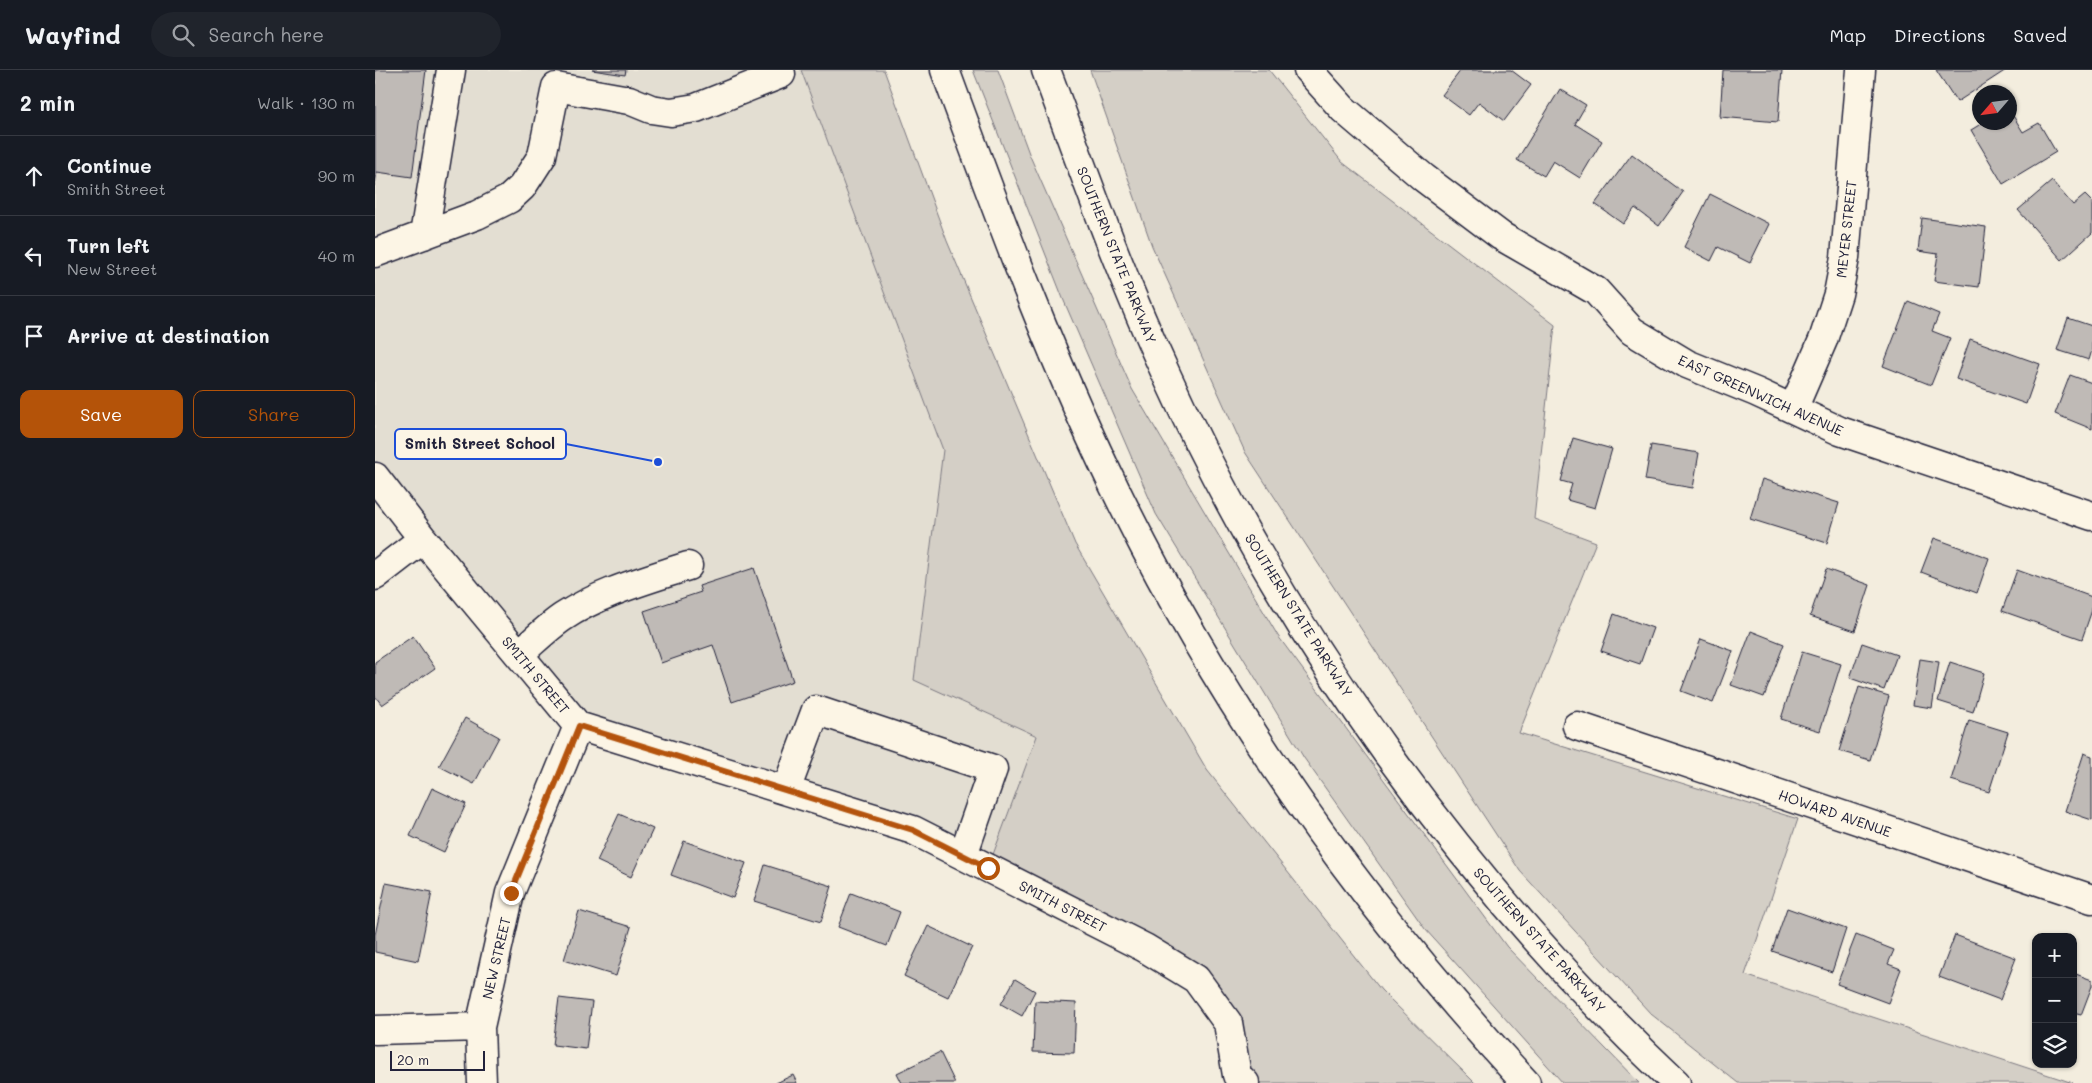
<!DOCTYPE html>
<meta charset="utf-8">
<style>
body{margin:0;font-family:Mali,sans-serif;background:#20242c;color:#f1f3f6}
.controls{position:absolute;right:15px;bottom:15px;display:grid;overflow:hidden;border-radius:10px;box-shadow:0 1px 4px #0004}
.controls button{width:45px;height:45px;display:grid;place-items:center;padding:0;border:0;border-bottom:1px solid #363941;background:#171b24;color:#f1f3f6;font:25px sans-serif}
.compass{position:absolute;left:1597px;top:15px;width:45px;height:45px;border-radius:50%;background:#171b24;box-shadow:0 1px 4px #0004;rotate:242deg}
.scale{position:absolute;left:15px;bottom:12px;width:95px;box-sizing:border-box;padding-left:5px;border:2px solid #22223b;border-top:0;font-size:14px;line-height:18px;white-space:nowrap;color:#22223b;-webkit-text-stroke:4px #fcf5e5;paint-order:stroke}
.stop{position:absolute;width:15px;height:15px;margin:-11px;border:4px solid #b45309;border-radius:50%;background:#fff}
.stop.end{background:#b45309;border-color:#fff;box-shadow:0 1px 5px #0008}
.list{margin:0;padding:0;list-style:none}
h2{display:flex;justify-content:space-between;align-items:center;height:65px;margin:0;padding:0 20px;font-size:21px}
h2 small{font-size:16px;font-weight:400;color:#9ea1a6}
.list li{display:grid;grid-template-columns:32px 1fr auto;gap:15px;align-items:center;box-sizing:border-box;height:80px;padding:0 20px;border-top:1px solid #363941}
.list b{display:block;font-size:19px;white-space:nowrap}
.list p{margin:0;font-size:16px;white-space:nowrap;color:#9ea1a6}
.list em{font-size:16px;font-style:normal;color:#9ea1a6}
.actions{display:flex;gap:10px;padding:15px 20px}
.actions a{flex:1;padding:11px 0;border:1px solid #b45309;border-radius:10px;text-align:center;font-size:18px;color:#b45309}
.actions .main{background:#b45309;color:#fff}
.icon{flex:none;width:28px;height:28px;fill:none;stroke:currentColor;stroke-width:2;stroke-linecap:round;stroke-linejoin:round}
.map{position:relative;flex:none;width:1717px;height:1013px;overflow:hidden}
header{display:flex;align-items:center;gap:30px;box-sizing:border-box;height:70px;padding:0 25px;background:#171b24;border-bottom:1px solid #363941}
header strong{font-size:24px}
nav{display:flex;gap:28px;margin-inline-start:auto;font-size:18px}
.search{width:350px;height:45px;background:#20242c;display:flex;align-items:center;gap:12px;box-sizing:border-box;padding:0 18px;border-radius:28px;color:#9ea1a6;font-size:19px}
main{display:flex}
aside{flex:1;background:#171b24}
.map>svg:first-child{display:block}
.built{fill:#e3ded2}
.green{fill:#d4cfc6;stroke:#7b7880}
.building{fill:#bfbab6;stroke:#22223b}
.lines{fill:none;stroke-linecap:round;stroke-linejoin:round}
.minor-casing{stroke:#22223b;stroke-width:31}
.highway-casing{stroke:#22223b;stroke-width:31}
.minor{stroke:#fcf5e5;stroke-width:28}
.highway{stroke:#fcf5e5;stroke-width:28}
.route{stroke:#b45309;stroke-width:6}
.labels{text-anchor:middle;dominant-baseline:central;stroke-width:4;stroke-linejoin:round;paint-order:stroke}
.street-label{font-size:14px;fill:#22223b;stroke:#fcf5e5}
.leader{fill:none;stroke:#1d4ed8;stroke-width:2}
.callout-dot{fill:#1d4ed8;stroke:#fcf5e5;stroke-width:2}
.callout{fill:#fcf5e5;stroke:#1d4ed8;stroke-width:2}
.callout-label{font-size:15px;text-anchor:middle;font-weight:bold;fill:#22223b}
</style>
<header>
<strong>Wayfind</strong>
<div class="search"><svg class="icon" aria-label="search" viewBox="0 0 24 24"><circle cx="10" cy="10" r="6"/><path d="M15 15l6 6"/></svg>Search here</div>
<nav><a>Map</a><a>Directions</a><a>Saved</a></nav>
</header>
<main>
<aside>
<h2>2 min<small>Walk · 130 m</small></h2>
<ul class="list">
<li><svg class="icon" aria-label="ahead" viewBox="0 0 24 24"><path d="M12 20V5M6 11l6-6 6 6"/></svg><div><b>Continue</b><p>Smith Street</p></div><em>90 m</em></li>
<li><svg class="icon" aria-label="left" viewBox="0 0 24 24"><path d="M17 20v-9H6M10 6l-5 5 5 5"/></svg><div><b>Turn left</b><p>New Street</p></div><em>40 m</em></li>
<li><svg class="icon" aria-label="arrive" viewBox="0 0 24 24"><path d="M6 21V4h12l-3 4 3 4H6"/></svg><div><b>Arrive at destination</b></div></li>
</ul>
<div class="actions"><a class="main">Save</a><a>Share</a></div>
</aside>
<div class="map">
<svg width="1717" height="1013" viewBox="0 0 1717 1013">
<rect width="100%" height="100%" fill="#f3edde"/>
<filter id="ink" filterUnits="userSpaceOnUse"><feTurbulence type="fractalNoise" baseFrequency=".02" numOctaves="2"/><feDisplacementMap in="SourceGraphic" scale="10" xChannelSelector="R" yChannelSelector="G"/><feConvolveMatrix kernelMatrix="1 2 1 2 8 2 1 2 1" color-interpolation-filters="sRGB"/></filter>
<g filter="url(#ink)">
<path class="built" d="M0 0H426L568 380 539 609 662 666 613 798 203 656 0 403Z"/>
<path class="green" d="M426 0H509L572 171 700 474 832 700 1006 920 1100 1013H874L821 909 613 798 662 666 539 610 568 380Z
M598 0H623L655 86 757 319 903 566 1132 877 1264 1013H1188L1050 859 929 688 781 444 689 231Z
M715 0H894L967 92 1180 255 1159 449 1221 472 1144 663 1423 749 1370 905 1698 1013H1363L1276 944 1145 801 870 382 777 176Z"/>
<path class="building" d="M0 0H51L37 107 2 102 0 116Z
M217 0H251L250 5Z
M1086 0H1136L1156 15 1129 51 1104 32 1094 45 1067 25Z
M1348 0H1407L1403 52 1345 47Z
M1561 0H1631L1582 32Z
M1185 19 1211 35 1200 54 1227 71 1205 108 1178 91 1169 106 1142 90Z
M1634 39 1648 62 1664 53 1681 82 1628 114 1596 60 1609 52H1634Z
M1257 84 1308 122 1284 156 1260 138 1248 154 1220 134Z
M1677 111 1698 135 1710 125 1717 132V163L1687 190 1643 140Z
M1335 124 1394 154 1375 193 1343 177 1336 191 1309 177Z
M1547 148 1611 157 1604 217 1559 211 1563 184 1543 181Z
M1533 231 1564 244 1557 261 1575 268 1556 315 1508 296Z
M1693 248 1717 256V280L1714 290 1682 280Z
M1595 269 1665 294 1651 334 1581 309Z
M1695 305 1717 313V359L1680 344Z
M1198 368 1237 379 1220 438 1192 430 1197 414 1186 411Z
M1276 375 1324 383 1318 418 1270 410Z
M1387 409 1464 433 1452 473 1375 449Z
M1559 468 1614 488 1602 523 1546 502Z
M379 498 418 611 357 632 338 575 286 593 269 541 326 522 324 516Z
M1451 499 1495 515 1480 561 1435 546Z
M1642 500 1717 527V540L1707 569 1627 541Z
M1239 544 1278 558 1265 594 1226 581Z
M1376 561 1409 574 1389 627 1356 615Z
M38 566 60 598 7 635 0 626V592Z
M1326 569 1358 581 1338 633 1306 621Z
M1487 573 1522 585 1509 620 1475 608Z
M1427 582 1466 594 1445 661 1406 649Z
M1545 589 1564 592 1557 638 1538 635Z
M1575 592 1609 603 1598 642 1563 631Z
M1484 617 1514 626 1495 690 1464 681Z
M90 648 124 667 99 714 64 696Z
M1594 650 1633 662 1614 722 1576 710Z
M1709 683 1717 686V750L1690 741Z
M57 718 91 734 69 782 35 766Z
M244 744 278 759 256 807 222 791Z
M309 771 371 793 358 828 296 805Z
M390 795 457 816 446 852 379 831Z
M11 813 57 822 43 891 0 882V865Z
M476 823 525 842 512 876 463 857Z
M1412 838 1471 859 1457 902 1397 881Z
M204 841 256 857 241 906 189 890Z
M553 856 597 877 573 927 529 906Z
M1481 865 1519 880 1513 894 1526 899 1513 933 1462 914Z
M1580 865 1641 888 1625 930 1564 907Z
M1698 903 1717 910V916L1706 945 1698 943Z
M640 909 660 921 647 946 626 934Z
M184 928 217 932 211 979 178 975Z
M660 931 701 933 699 983 658 982Z
M565 982 580 1013H527L522 1003Z
M418 1005 422 1013H401Z"/>
<g class="lines">
<g class="minor-casing">
<path id="minor" d="M933 0 968 39 1049 108 1126 166 1221 221 1257 261 1312 294 1381 322 1465 361 1717 446
M49 165 76 0
M0 183 102 145 134 129 147 117 167 86 181 17 254 30 276 39 296 42 321 38 406 4
M1418 339 1448 270 1463 224 1470 188 1486 0
M0 407 48 469 203 656 538 760 770 878 821 909 853 953 862 1005 870 1013
M0 506 48 469
M144 584C158 572 173 557 188 547 226 522 271 510 313 496
M1202 656 1717 829
M411 720 441 640 618 699 588 785
M0 960 105 957
M107 1013 105 957 135 823 203 656"/>
</g>
<g class="highway-casing">
<path id="highway" d="M570 0C625 150 680 300 752 443 856 651 993 842 1151 1013
M671 0C709 102 745 205 791 304 910 566 1091 816 1301 1013"/>
</g>
<use href="#minor" class="minor"/>
<use href="#highway" class="highway"/>
</g>
</g>
<g class="lines" filter="url(#ink)">
<path class="route" d="M136 823 204 656 538 760 613 798"/>
</g>
<g class="labels">
<g class="street-label">
<text transform="translate(1471 159) rotate(-84)">MEYER STREET</text>
<text transform="translate(742 185) rotate(68)">SOUTHERN STATE PARKWAY</text>
<text transform="translate(1386 325) rotate(24)">EAST GREENWICH AVENUE</text>
<text transform="translate(924 545) rotate(58)">SOUTHERN STATE PARKWAY</text>
<text transform="translate(161 605) rotate(50)">SMITH STREET</text>
<text transform="translate(1460 743) rotate(19)">HOWARD AVENUE</text>
<text transform="translate(688 836) rotate(27)">SMITH STREET</text>
<text transform="translate(1165 870) rotate(48)">SOUTHERN STATE PARKWAY</text>
<text transform="translate(121 888) rotate(-77)">NEW STREET</text>
</g>
</g>
<path class="leader" d="M283 392L191 374"/>
<circle class="callout-dot" cx="283" cy="392" r="5"/>
<rect class="callout" x="20" y="359" width="171" height="30" rx="5"/>
<g class="callout-label">
<text x="105" y="379">Smith Street School</text>
</g>
</svg>
<div class="controls">
<button>+</button>
<button>−</button>
<button><svg class="icon" aria-label="layers" viewBox="0 0 24 24"><path d="M12 4l9 5-9 5-9-5zM3 14l9 5 9-5"/></svg></button>
</div>
<svg class="compass" viewBox="-18 -18 36 36"><path d="M0-13l5 13h-10z" fill="#e53935"/><path d="M0 13l5-13h-10z" fill="#9ea1a6"/></svg>
<div class="scale">20 m</div>
<div class="stop" style="left:613px;top:798px"></div>
<div class="stop end" style="left:136px;top:823px"></div>
</div>
</main>
